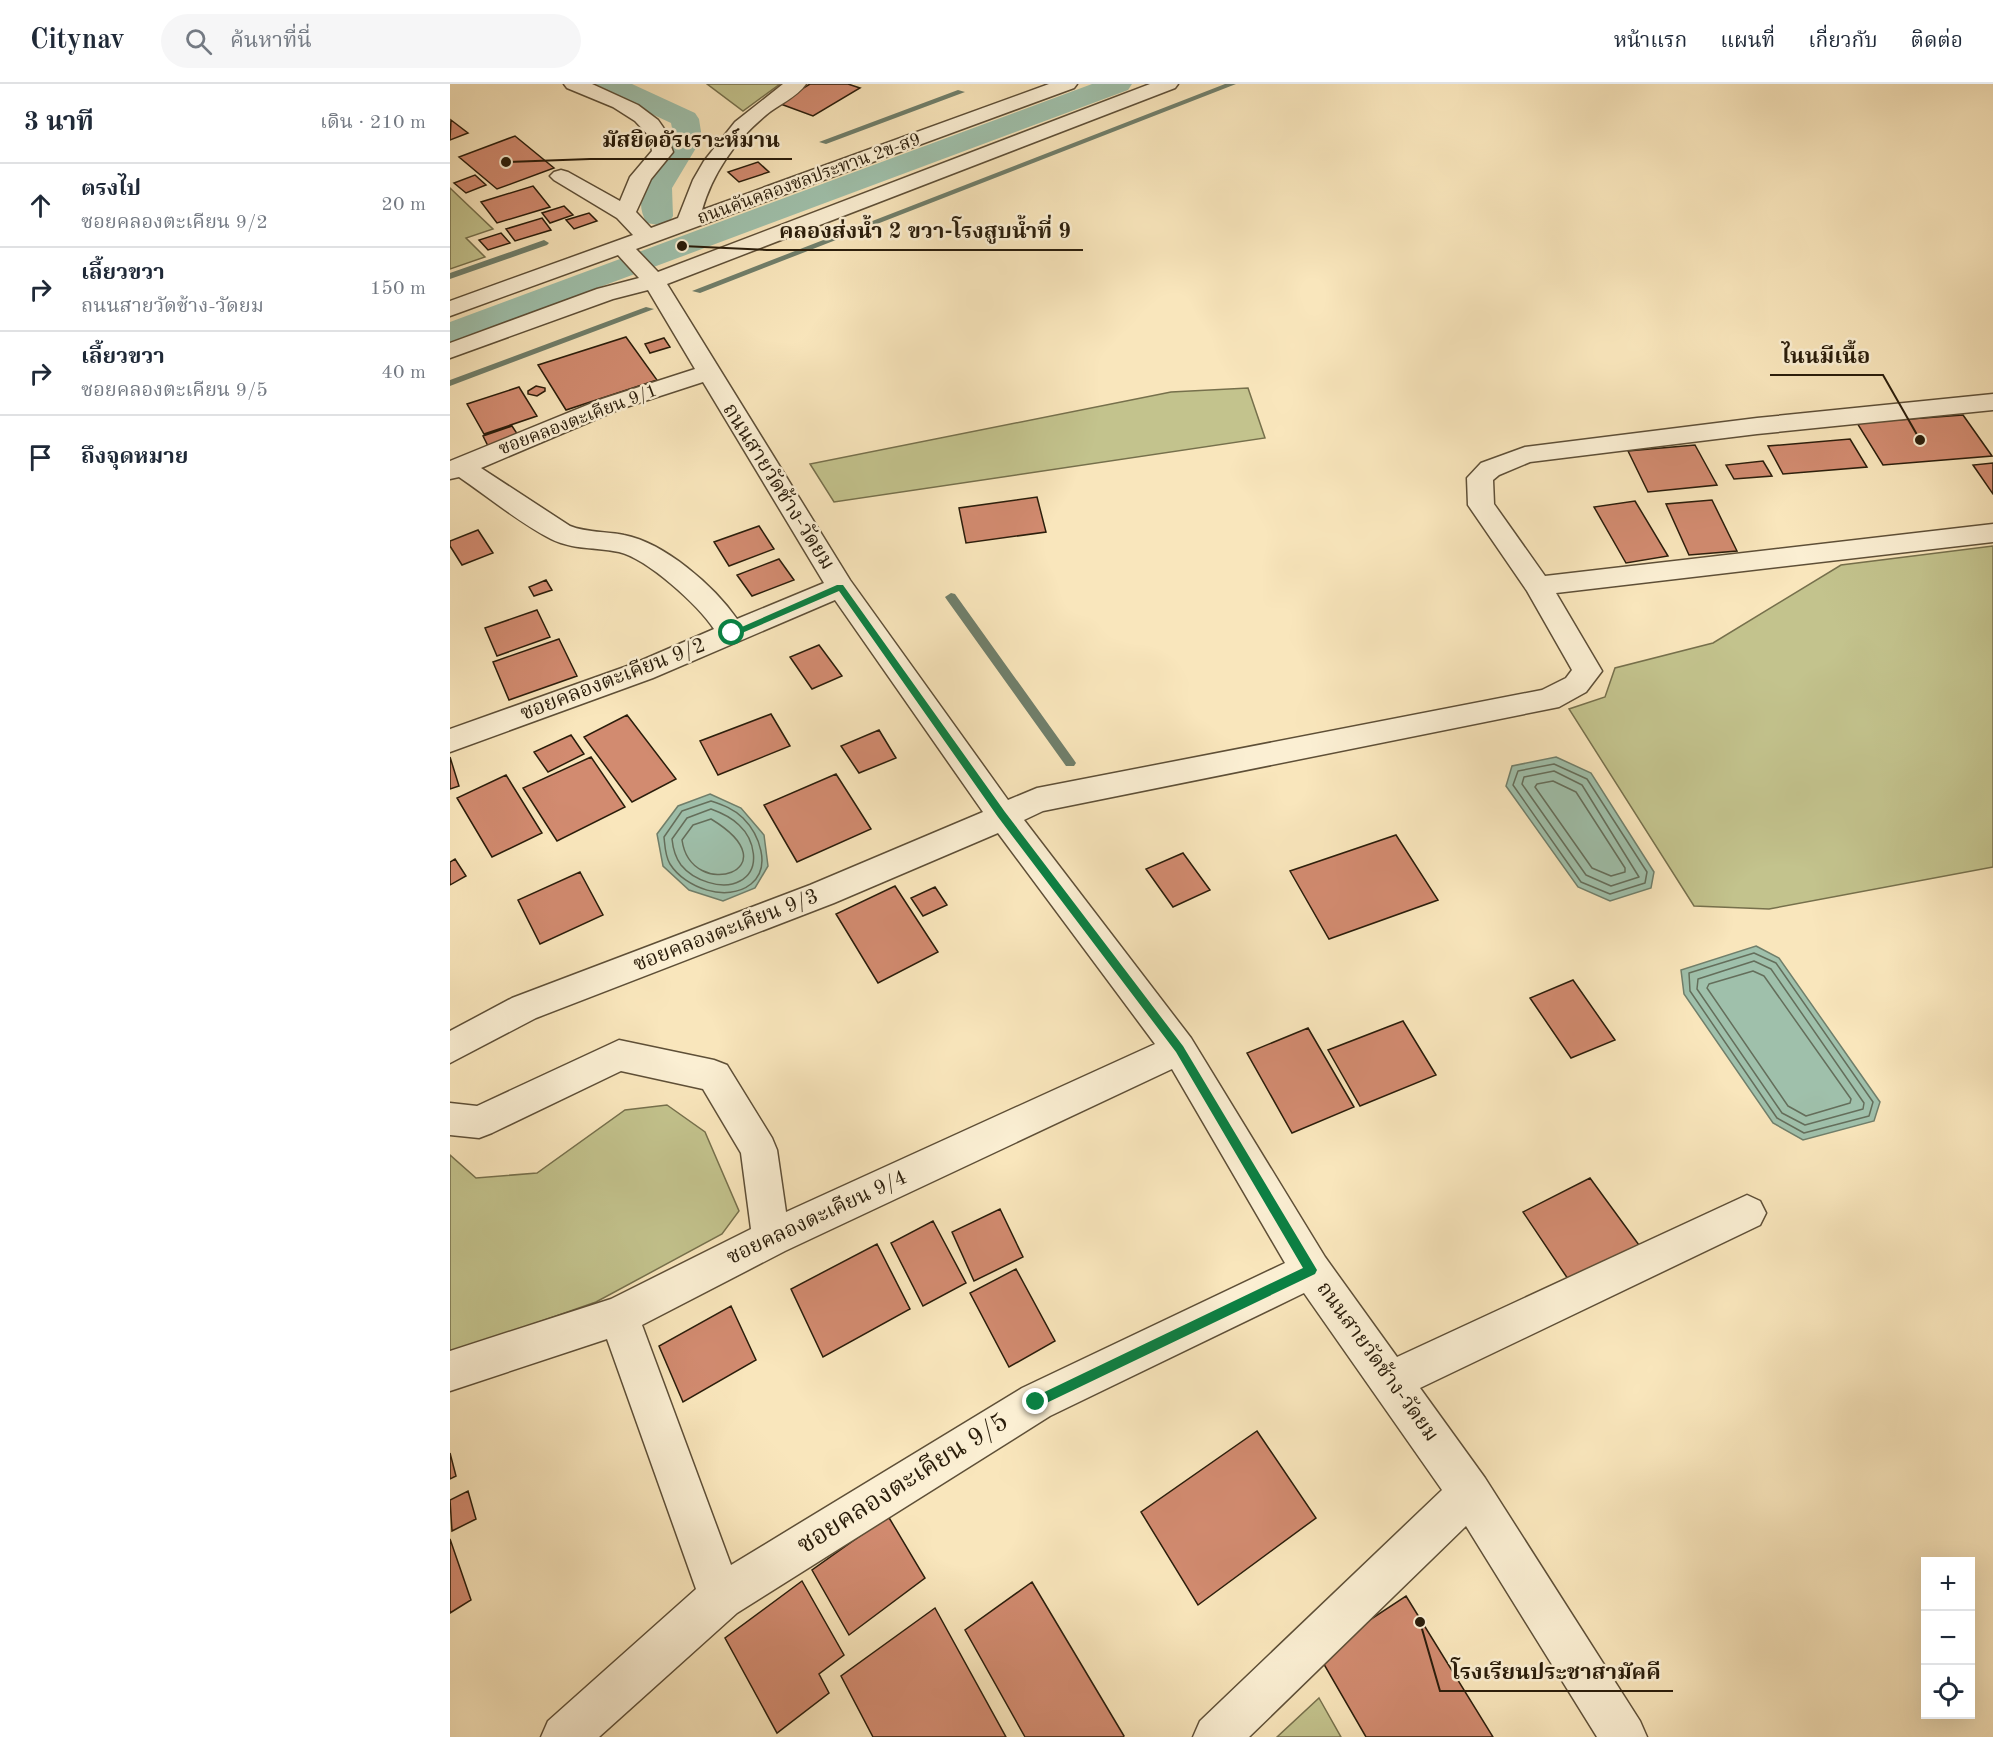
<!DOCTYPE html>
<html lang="th">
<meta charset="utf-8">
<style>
body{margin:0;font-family:"Old Standard TT","Noto Serif Thai",serif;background:#f6f6f7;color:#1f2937}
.controls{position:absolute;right:18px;bottom:18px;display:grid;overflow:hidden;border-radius:0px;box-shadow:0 6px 24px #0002}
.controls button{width:54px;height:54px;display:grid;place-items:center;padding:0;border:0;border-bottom:2px solid #e0e1e3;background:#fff;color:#1f2937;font:30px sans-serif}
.stop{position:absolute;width:18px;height:18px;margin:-14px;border:4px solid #0b8043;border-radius:50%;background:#fff}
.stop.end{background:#0b8043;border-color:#fff;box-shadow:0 2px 6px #0008}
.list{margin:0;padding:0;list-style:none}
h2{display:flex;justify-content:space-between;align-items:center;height:78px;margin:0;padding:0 24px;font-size:26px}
h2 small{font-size:20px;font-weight:400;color:#747a83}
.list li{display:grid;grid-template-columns:39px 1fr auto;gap:18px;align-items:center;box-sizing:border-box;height:84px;padding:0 24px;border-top:2px solid #e0e1e3}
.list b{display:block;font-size:22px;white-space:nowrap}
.list p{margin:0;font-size:20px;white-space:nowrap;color:#747a83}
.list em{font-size:20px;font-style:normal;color:#747a83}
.icon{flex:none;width:33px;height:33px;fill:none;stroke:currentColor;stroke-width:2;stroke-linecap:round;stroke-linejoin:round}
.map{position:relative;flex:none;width:1543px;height:1653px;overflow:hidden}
header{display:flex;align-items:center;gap:36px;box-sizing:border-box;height:84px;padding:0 30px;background:#fff;border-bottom:2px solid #e0e1e3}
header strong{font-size:28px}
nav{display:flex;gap:33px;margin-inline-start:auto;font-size:21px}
.search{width:420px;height:54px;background:#f6f6f7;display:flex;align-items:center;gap:15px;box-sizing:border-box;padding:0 21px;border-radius:33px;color:#747a83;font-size:22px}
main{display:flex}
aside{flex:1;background:#fff}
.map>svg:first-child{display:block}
.green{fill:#c3c38d;stroke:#76704c;stroke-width:1.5}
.water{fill:#9fc0ab;stroke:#707f6b;stroke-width:1.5}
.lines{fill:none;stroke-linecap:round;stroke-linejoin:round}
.shore{stroke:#646e5b;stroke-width:1.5}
.stream{fill:#707f6b;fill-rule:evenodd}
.canal{fill:#9fc0ab;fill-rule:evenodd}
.building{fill:#d28b70;stroke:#2a1d0b;stroke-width:1.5}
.minor-casing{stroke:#5e4f37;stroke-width:3}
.minor{fill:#fbefd3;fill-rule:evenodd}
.route{fill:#0b8043}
.labels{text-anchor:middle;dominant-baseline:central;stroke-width:5;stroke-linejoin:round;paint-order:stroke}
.far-street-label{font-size:18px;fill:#2a1d0b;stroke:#fbefd3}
.street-label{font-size:21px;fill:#2a1d0b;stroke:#fbefd3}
.near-street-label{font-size:26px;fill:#2a1d0b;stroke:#fbefd3}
.leader{fill:none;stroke:#2a1d0b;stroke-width:2}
.callout-dot{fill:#2a1d0b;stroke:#fbefd3;stroke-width:2}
.callout-label{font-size:22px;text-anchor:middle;font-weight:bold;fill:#2a1d0b;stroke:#fbefd3;stroke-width:5;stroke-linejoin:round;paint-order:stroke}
</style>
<header>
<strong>Citynav</strong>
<div class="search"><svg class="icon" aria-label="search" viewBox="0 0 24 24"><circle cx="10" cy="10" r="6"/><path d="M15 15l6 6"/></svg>ค้นหาที่นี่</div>
<nav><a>หน้าแรก</a><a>แผนที่</a><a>เกี่ยวกับ</a><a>ติดต่อ</a></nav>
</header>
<main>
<aside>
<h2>3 นาที<small>เดิน · 210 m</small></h2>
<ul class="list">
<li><svg class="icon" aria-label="ahead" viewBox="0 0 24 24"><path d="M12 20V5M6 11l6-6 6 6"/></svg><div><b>ตรงไป</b><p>ซอยคลองตะเคียน 9/2</p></div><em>20 m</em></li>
<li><svg class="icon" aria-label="right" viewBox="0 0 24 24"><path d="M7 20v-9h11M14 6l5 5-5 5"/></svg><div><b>เลี้ยวขวา</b><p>ถนนสายวัดช้าง-วัดยม</p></div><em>150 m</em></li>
<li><svg class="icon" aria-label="right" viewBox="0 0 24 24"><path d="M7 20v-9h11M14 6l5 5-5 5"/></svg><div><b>เลี้ยวขวา</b><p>ซอยคลองตะเคียน 9/5</p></div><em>40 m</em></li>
<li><svg class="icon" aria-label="arrive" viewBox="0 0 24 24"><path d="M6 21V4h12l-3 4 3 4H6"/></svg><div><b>ถึงจุดหมาย</b></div></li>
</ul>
</aside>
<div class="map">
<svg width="1543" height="1653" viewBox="0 0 1543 1653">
<rect width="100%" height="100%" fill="#f9e6bc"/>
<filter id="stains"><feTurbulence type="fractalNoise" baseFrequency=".00333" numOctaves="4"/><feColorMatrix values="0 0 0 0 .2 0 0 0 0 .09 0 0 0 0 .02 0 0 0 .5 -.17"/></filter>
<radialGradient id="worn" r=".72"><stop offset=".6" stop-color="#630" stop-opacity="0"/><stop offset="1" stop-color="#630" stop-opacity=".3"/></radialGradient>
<path class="green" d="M257 0H330L293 27Z
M0 104 43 145 16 154 35 173 0 185Z
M798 304 815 354 384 418 360 380 721 308Z
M1543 462V783L1319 825 1244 822 1119 625 1155 613 1165 584 1263 559 1391 481Z
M217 1021 255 1048 289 1127 272 1150 146 1218 0 1269V1071L26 1094 87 1089 175 1026Z
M869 1614 891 1653H827Z"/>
<path class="water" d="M1106 673 1141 689 1204 788 1201 804 1160 817 1128 803 1056 702 1062 682Z
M260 710 291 724 314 751 318 782 305 804 273 817 239 806 213 782 207 750 228 722Z
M1306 862 1329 874 1430 1018 1424 1037 1353 1056 1323 1039 1234 910 1231 886Z"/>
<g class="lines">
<path class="shore" d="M1104 680 1137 695 1197 788 1195 799 1160 810 1131 798 1063 701 1068 687Z
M1104 687 1132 701 1189 793 1161 802 1136 791 1072 700 1074 693Z
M1103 697 1126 708 1175 784V788L1161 792 1142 784 1085 703 1087 700Z
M261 717C273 721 284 725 293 734 309 750 322 783 301 800 277 819 235 804 220 780 215 772 215 762 214 753L232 727Z
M261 725C272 729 281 733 289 741 304 755 312 785 290 797 272 807 243 796 231 781 225 773 223 765 222 755L237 734Z
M261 735C345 786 241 819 232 756L243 741Z
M1304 869 1326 879 1423 1018 1419 1032 1354 1049 1327 1034 1240 907 1239 889Z
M1304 877 1321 885 1414 1019 1413 1025 1355 1041 1332 1029 1247 905 1248 895Z
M1303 887 1314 892 1401 1015 1400 1019 1356 1032 1338 1022 1257 904 1259 900Z"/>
<path class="stream" d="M775 0H786L250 209 242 207Z
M508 6 515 8 376 60 369 58Z
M94 156 99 159 97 161 0 195V189Z
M196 223 204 225 0 302V296Z
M501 509 505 510 624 676 626 679 624 682H616L497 516 495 513Z"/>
<path class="canal" d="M146 0H182L245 29 249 35 252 54 222 104 223 132 219 139 208 141 197 139C178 111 209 77 224 54L221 39 150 6Z
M642 0H682L678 6 0 259V238Z"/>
</g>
<path class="building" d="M360 0H398L410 4 363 32 328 19Z
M1 36 18 49 0 56Z
M65 52 104 84 47 105 9 73Z
M308 78 319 88 289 98 278 88Z
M25 91 36 101 16 109 4 99Z
M83 102 100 123 47 139 31 118Z
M114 122 123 131 100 139 92 129Z
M139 129 147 137 124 145 116 136Z
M92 134 101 146 65 157 56 145Z
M51 149 60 159 38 166 29 156Z
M176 253 207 296 116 326 88 281Z
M214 254 220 263 200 269 195 260Z
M86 302 95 304V307L87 312 78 310V307Z
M69 303 87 332 34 350 17 320Z
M1513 331 1542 372 1433 381 1407 339Z
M62 342 68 351 38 362 33 352Z
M1400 355 1417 383 1333 390 1318 362Z
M1245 361 1267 401 1198 408 1178 367Z
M1313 377 1322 392 1284 395 1276 381Z
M1543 379V410L1523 381Z
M587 413 596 448 516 459 509 424Z
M1262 416 1287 467 1239 471 1216 420Z
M1185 417 1218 472 1176 479 1144 423Z
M309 442 324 465 279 482 264 458Z
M28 446 43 469 12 481 0 462V457Z
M329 475 344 496 302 512 287 491Z
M96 496 102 506 84 512 79 503Z
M87 526 100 553 47 572 35 544Z
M109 555 127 592 59 616 43 578Z
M369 561 392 592 362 605 340 573Z
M321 630 340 662 268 691 250 657Z
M177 631 226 695 182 718 134 653Z
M429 646 446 674 409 689 391 662Z
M121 651 134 670 98 688 84 668Z
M0 673 9 702 0 705Z
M141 673 175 723 107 757 73 704Z
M386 690 421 745 347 778 314 721Z
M56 691 92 749 42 773 7 714Z
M946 751 988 816 879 855 840 787Z
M733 769 760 806 723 823 696 785Z
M5 775 16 792 0 801V778Z
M130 788 153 831 90 860 68 816Z
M445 802 488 868 428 899 386 830Z
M485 803 497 821 473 832 461 814Z
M1123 896 1165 956 1121 974 1080 914Z
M953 937 986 991 910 1022 878 966Z
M858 944 904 1023 842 1049 797 969Z
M1140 1094 1189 1161 1120 1198 1073 1128Z
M550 1125 573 1173 524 1197 502 1148Z
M483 1137 516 1199 473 1222 441 1159Z
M427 1160 460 1225 373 1273 341 1205Z
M566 1185 605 1257 559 1283 520 1209Z
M281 1222 306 1276 233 1318 209 1262Z
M807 1347 866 1434 748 1521 691 1428Z
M0 1369 6 1392 0 1395Z
M18 1407 26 1435 2 1447 0 1416Z
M438 1432 475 1494 399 1551 362 1486Z
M0 1455 21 1516 0 1529Z
M352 1497 394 1571 369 1590 379 1609 327 1649 275 1554Z
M582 1498 674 1652 673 1653H575L515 1546Z
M956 1512 1043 1653H916L868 1570Z
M485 1524 556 1653H423L391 1592Z"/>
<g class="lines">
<g class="minor-casing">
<path id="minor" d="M114 0H142L188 21 208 36 215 46 223 68 201 95 186 128 201 144 228 134 243 96 254 77 285 38 333 0H356C347 13 328 21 316 31 286 56 263 88 252 126L599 0H627L624 4 186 165 208 188 700 0H728L725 4 217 200 400 496 558 716 587 704 1092 606 1116 594 1122 586 1077 507 1018 421 1017 394 1031 379 1075 363 1307 334 1543 310V326L1307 350 1080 378 1049 391 1043 396 1044 420 1095 492 1543 440V458L1106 509 1152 587 1136 608 1109 623 593 727 574 736 741 954 875 1173 947 1273 1284 1117 1297 1111 1310 1117 1316 1129 1310 1141 970 1304 1035 1394 1190 1637 1197 1653H1147L1016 1442 799 1653H743L750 1637 992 1406 854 1209 600 1332 287 1529 149 1653H91L98 1637 246 1505 157 1255 0 1307V1267L161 1215 301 1145 291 1069 253 1005 171 987 42 1049 29 1054 0 1051V1019L27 1022 169 956 264 976 277 981 322 1054 327 1066 336 1128 705 960 548 749 384 819 86 934 0 979V947L62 914 360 801 533 728 385 516 203 594 0 668V645L183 580 264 545C248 521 198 475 169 468 146 463 123 466 101 455 70 439 38 413 9 393L0 395V377L152 315 245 285 198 206 163 215 0 274V259L147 205 189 194 168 171 0 232V217L183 151 167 134 104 96 100 92 104 88 111 86 118 88 170 117 180 93 202 67 199 52 185 37 163 23 117 4ZM253 298 374 499 287 535C264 502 215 459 174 451 156 447 137 449 120 442L31 384 170 325ZM722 985 835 1179 572 1304 281 1481 192 1241 335 1167Z"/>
</g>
<use href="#minor" class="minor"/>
</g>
<path class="route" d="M387 501H393L555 728 733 962 867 1186 865 1190 586 1324 582 1322V1314L853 1184 726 968 548 733 389 507 285 552 278 549Z"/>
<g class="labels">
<g class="far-street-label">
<text transform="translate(359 95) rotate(-20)">ถนนคันคลองชลประทาน 2ข-ส9</text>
<text transform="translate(128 336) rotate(-21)">ซอยคลองตะเคียน 9/1</text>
</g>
<g class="street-label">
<text transform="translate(328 403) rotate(58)">ถนนสายวัดช้าง-วัดยม</text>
<text transform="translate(163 596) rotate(-21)">ซอยคลองตะเคียน 9/2</text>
<text transform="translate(276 847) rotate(-21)">ซอยคลองตะเคียน 9/3</text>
<text transform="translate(367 1134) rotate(-25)">ซอยคลองตะเคียน 9/4</text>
<text transform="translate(927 1278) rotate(54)">ถนนสายวัดช้าง-วัดยม</text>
</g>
<g class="near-street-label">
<text transform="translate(453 1400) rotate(-32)">ซอยคลองตะเคียน 9/5</text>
</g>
</g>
<path class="leader" d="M56 78L140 75H342M232 162L317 166H633M1470 356L1433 291H1320M970 1538L990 1607H1223"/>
<g class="callout-dot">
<circle cx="56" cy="78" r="6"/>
<circle cx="232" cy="162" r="6"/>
<circle cx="1470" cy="356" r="6"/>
<circle cx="970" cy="1538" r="6"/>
</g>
<g class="callout-label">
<text x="241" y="63">มัสยิดอัรเราะห์มาน</text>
<text x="475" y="154">คลองส่งน้ำ 2 ขวา-โรงสูบน้ำที่ 9</text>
<text x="1376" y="279">ไนนมีเนื้อ</text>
<text x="1106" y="1595">โรงเรียนประชาสามัคคี</text>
</g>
<rect width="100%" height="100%" filter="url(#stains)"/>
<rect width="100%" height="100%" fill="url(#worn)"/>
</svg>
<div class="controls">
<button>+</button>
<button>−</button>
<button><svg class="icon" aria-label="locate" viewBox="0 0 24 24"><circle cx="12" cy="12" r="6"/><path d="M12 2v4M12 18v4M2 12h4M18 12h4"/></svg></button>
</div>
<div class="stop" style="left:282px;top:549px"></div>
<div class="stop end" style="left:586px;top:1318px"></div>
</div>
</main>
